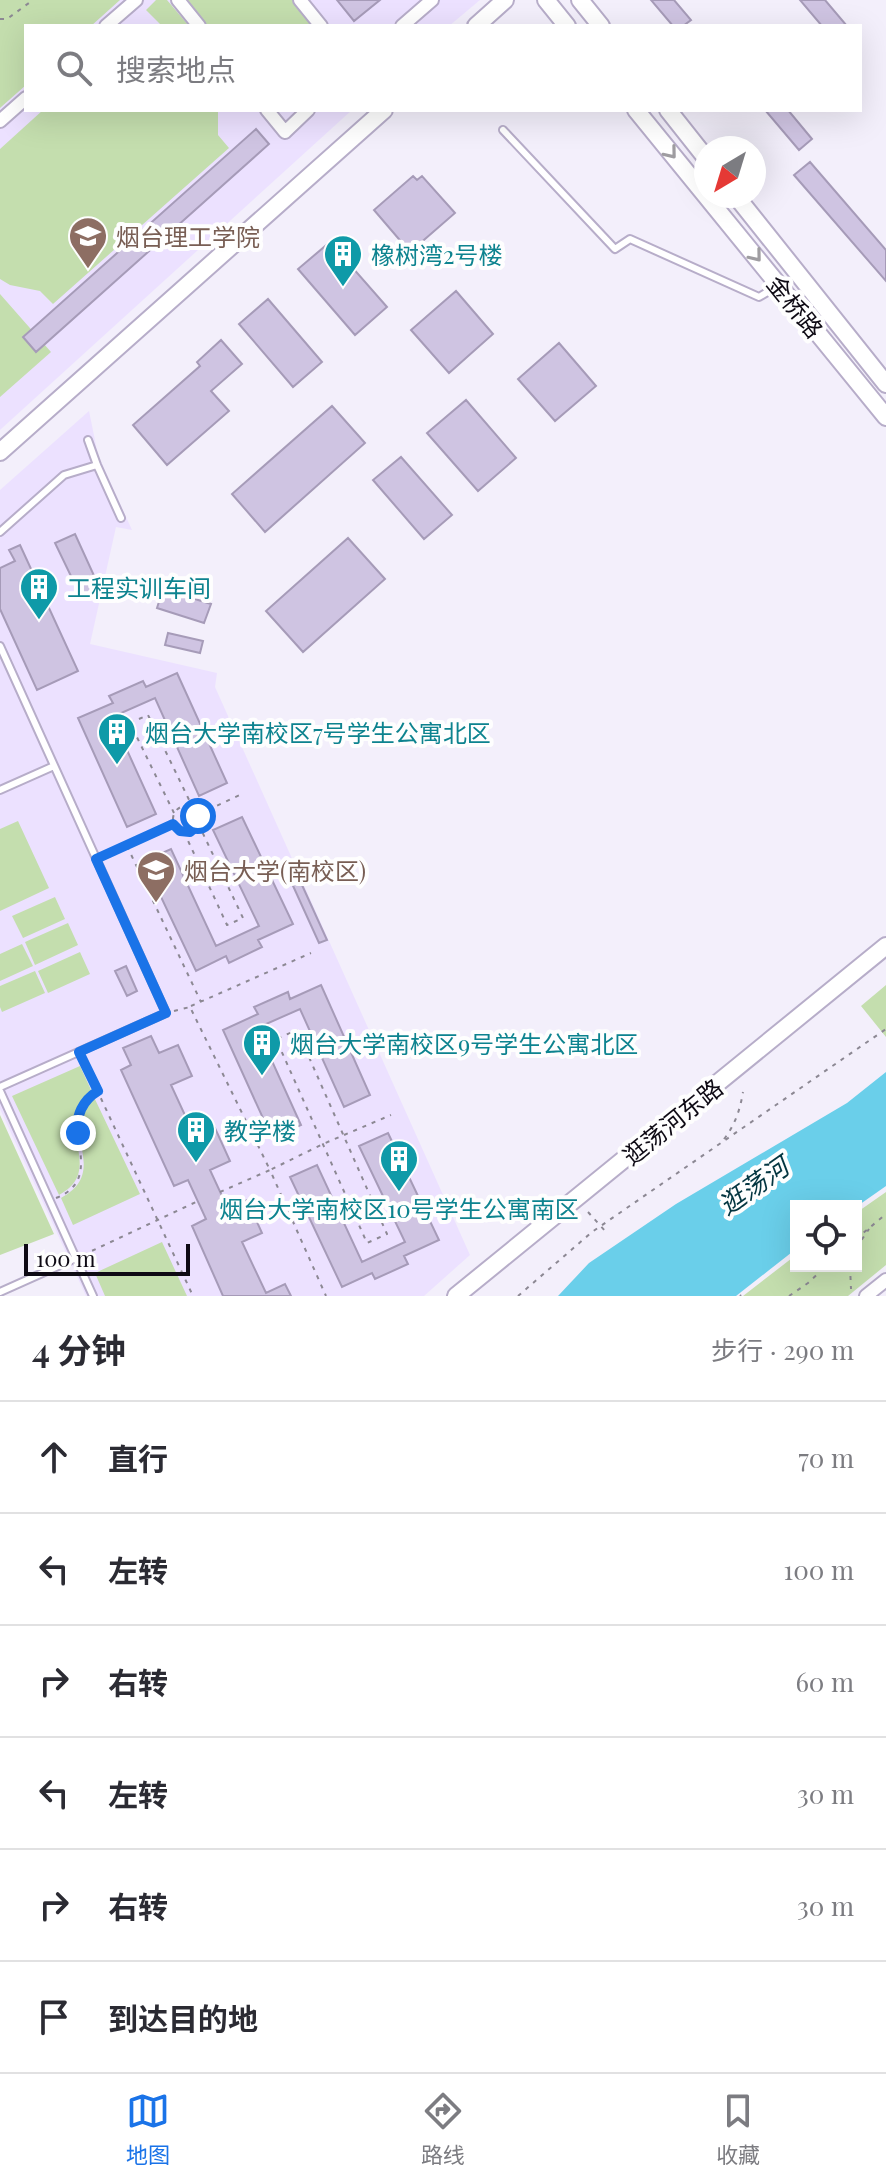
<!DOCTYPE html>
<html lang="zh">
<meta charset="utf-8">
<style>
body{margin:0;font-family:"Playfair Display","Noto Sans SC",serif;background:#f2f2f3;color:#2b2b33}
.controls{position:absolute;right:24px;bottom:24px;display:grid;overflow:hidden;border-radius:0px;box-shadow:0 8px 32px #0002}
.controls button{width:72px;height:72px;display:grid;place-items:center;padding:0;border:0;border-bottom:2px solid #e1e1e2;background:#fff;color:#2b2b33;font:40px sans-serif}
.compass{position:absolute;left:694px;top:136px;width:72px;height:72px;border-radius:50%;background:#fff;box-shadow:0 8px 32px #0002;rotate:218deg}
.scale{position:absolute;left:24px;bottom:20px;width:166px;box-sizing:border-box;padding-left:8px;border:4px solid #0e0a14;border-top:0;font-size:22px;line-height:28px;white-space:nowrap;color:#0e0a14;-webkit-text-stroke:6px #fefefe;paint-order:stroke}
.stop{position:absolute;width:24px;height:24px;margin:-18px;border:6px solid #1a73e8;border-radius:50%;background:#fff}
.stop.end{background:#1a73e8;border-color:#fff;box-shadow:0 2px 8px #0008}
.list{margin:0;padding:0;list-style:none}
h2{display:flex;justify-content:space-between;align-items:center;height:104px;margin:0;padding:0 32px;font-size:34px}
h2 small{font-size:26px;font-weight:400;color:#7c7c81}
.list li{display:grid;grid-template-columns:52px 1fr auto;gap:24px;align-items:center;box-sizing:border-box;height:112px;padding:0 32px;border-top:2px solid #e1e1e2}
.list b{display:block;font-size:30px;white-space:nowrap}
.list em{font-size:26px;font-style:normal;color:#7c7c81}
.icon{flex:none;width:44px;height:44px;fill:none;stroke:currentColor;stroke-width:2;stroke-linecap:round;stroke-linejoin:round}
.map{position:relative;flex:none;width:886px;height:1296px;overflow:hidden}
.search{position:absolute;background:#fff;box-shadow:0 8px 32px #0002;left:24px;right:24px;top:24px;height:88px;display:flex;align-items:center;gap:20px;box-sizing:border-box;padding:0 28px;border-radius:0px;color:#7c7c81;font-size:30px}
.sheet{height:776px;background:#fff}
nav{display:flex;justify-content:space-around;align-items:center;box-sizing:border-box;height:112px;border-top:2px solid #e1e1e2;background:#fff;font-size:22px;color:#7c7c81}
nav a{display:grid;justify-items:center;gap:4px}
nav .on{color:#1a73e8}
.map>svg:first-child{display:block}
.built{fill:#ece1ff}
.green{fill:#c4deae}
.water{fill:#6acfea}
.building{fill:#cfc4e2;stroke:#a69bb8;stroke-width:2}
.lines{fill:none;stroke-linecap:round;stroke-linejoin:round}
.service-casing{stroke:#b7adc9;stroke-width:10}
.minor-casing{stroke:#b7adc9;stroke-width:16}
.tertiary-casing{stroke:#b7adc9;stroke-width:20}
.path{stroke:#8c8893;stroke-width:2;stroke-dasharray:4 6;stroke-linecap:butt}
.service{stroke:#fff;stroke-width:6}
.minor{stroke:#fff;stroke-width:12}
.tertiary{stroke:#fff;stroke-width:16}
.oneway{stroke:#9f9da1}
.route{stroke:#1a73e8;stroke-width:10}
.labels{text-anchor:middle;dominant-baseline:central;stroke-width:8;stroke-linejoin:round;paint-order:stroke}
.education-label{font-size:24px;fill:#785e54;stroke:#fefefe;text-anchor:start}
.culture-label{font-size:24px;fill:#0d838f;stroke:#fefefe;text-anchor:start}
.street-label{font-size:24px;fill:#0e0a14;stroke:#fefefe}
.water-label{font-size:26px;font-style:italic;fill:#033540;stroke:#fefefe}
</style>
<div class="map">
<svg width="886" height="1296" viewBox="0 0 886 1296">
<rect width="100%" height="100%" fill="#f3effb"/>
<path class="built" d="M0 0H480L449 26H26V110H352L0 430Z
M89 411 98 455 132 530 116 527 90 644 217 673 215 687 470 1255 424 1296H86L0 1109V490Z"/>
<path class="green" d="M0 0H120L91 26H26V85L0 108Z
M156 0H167L189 26H162L146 10Z
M186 0H294L315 26H208Z
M43 110H218V135L229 148 53 304 40 291 10 285 0 279V149Z
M0 294 51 352 0 397Z
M18 821 49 888 0 911V829Z
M55 897 65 919 23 938 12 916Z
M68 923 78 945 35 965 25 942Z
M22 944 33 966 0 981V954Z
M80 952 90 974 48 993 38 971Z
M35 971 45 993 2 1012 0 1007V986Z
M886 985V1037L861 1006Z
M80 1066 92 1092C86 1098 80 1104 78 1113 68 1143 98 1174 59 1195L12 1096Z
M93 1095 140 1194 73 1225 61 1198C106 1174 68 1137 81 1110 84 1105 89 1100 93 1095Z
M0 1115 54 1234 0 1255Z
M886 1192V1265L848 1296H743L796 1255V1266H856V1213Z
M162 1242 187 1296H105L95 1273Z"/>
<path class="water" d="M886 1072V1186L856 1207 796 1206V1249L736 1296H558L589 1263 676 1204 847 1103Z"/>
<path class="building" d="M337 0H380L354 21Z
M651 0H674L691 20 683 26H673Z
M800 0H825L847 26H822Z
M765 110H788L812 139 799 150Z
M256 129 269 144 36 352 23 337Z
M810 162 886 250V281L794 175Z
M413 176 417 180 422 176 455 213 410 252 374 210Z
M330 242 387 307 355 335 298 269Z
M456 291 493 334 449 373 411 330Z
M268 299 322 362 293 387 239 324Z
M221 340 242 364 211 391 229 411 167 465 133 425 200 366 197 362Z
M559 343 596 386 555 421 518 379Z
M466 400 516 458 478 491 427 433Z
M332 406 365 443 265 532 232 494Z
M401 457 452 515 424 539 373 480Z
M75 534 101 591 82 599 55 543Z
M348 538 385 579 303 652 266 611Z
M20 545 78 671 37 690 0 609V568L15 561 9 550Z
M163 589 211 604 204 623 157 608Z
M168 633 203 641 200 653 165 645Z
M177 673 227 783 199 796 155 698 112 717 156 814 127 827 78 718 113 703 109 696 143 681 146 687Z
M242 817 293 924 258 940 262 947 229 963 226 956 196 971 144 861 171 849 216 946 259 926 213 830Z
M297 874 327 940 319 943 289 877Z
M126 966 137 991 127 996 115 971Z
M321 985 370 1095 344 1107 300 1009 257 1028 301 1125 272 1138 223 1030 258 1014 254 1007 288 992 290 999Z
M151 1036 159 1053 178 1045 192 1076 171 1085 195 1137 215 1128 230 1161 210 1170 228 1209 247 1200 262 1233 242 1242 266 1293 285 1284 291 1296H223L192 1226 206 1219 188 1180 174 1186 121 1070 131 1065 123 1048Z
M388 1133 439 1240 404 1256 408 1264 375 1279 372 1273 342 1287 290 1177 317 1165 362 1262 405 1242 359 1146Z"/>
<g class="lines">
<g class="service-casing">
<path id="service" d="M503 130 615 249 630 239 759 297 776 287
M88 440 97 465 121 518
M0 532 64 475 97 465
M0 646 166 1013 0 1087
M0 790 54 766
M0 1091 93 1296
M0 1292 76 1258"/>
</g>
<g class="minor-casing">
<path id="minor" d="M178 0 199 26
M300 0 321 26
M106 26 136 0
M402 26 432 0
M267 110 285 132 308 110
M0 121 26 98
M866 1296 886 1280"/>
</g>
<g class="tertiary-casing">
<path id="tertiary" d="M546 0 567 26
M580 0 601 26
M476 26 505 0
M636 110 706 196
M668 110 706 158
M706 196 886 417
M736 196 886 384
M0 452 384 110
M456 1296 886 946"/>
</g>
<path class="path" d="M0 19H7L33 0
M173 819a13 13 0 1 1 26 0a13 13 0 1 1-26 0Z
M174 813 130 723 148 715 193 808
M199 814 244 793
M184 832 227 925 243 918 198 823
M127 846 201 1002
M105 856 173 824
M191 1006 311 953
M174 1011 190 1007 270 1170 323 1144 391 1115
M297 1030 387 1234 367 1243 276 1039Z
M84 1062 193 1296
M724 1139C735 1125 740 1110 743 1092
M220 1192 270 1170 326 1296
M56 1198C111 1176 51 1121 97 1091
M588 1212 607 1233
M856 1239 886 1214
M856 1248 869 1229
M83 1255 198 1201
M850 1266 851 1289
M740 1295 741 1296
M518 1296 592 1232 886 1029
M789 1296 808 1283 826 1266"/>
<use href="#service" class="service"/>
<use href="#minor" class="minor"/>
<use href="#tertiary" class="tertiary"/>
</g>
<defs><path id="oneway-chevron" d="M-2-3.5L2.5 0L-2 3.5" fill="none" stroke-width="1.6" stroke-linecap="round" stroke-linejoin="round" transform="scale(2)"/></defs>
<g class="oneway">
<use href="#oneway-chevron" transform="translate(671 153) rotate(51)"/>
<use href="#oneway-chevron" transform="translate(756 256) rotate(51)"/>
</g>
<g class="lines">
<path class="route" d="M78 1133C75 1116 83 1100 98 1091L79 1052 166 1013 96 859 173 824 180 831 190 832 197 826 198 816"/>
</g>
<defs>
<g id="university-pin" transform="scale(2)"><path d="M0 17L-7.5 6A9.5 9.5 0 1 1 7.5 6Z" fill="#8d6e63" stroke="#fefefe"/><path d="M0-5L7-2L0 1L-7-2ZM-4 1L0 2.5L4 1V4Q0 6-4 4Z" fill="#fff"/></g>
<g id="building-pin" transform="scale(2)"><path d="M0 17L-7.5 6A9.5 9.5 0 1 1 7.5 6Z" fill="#0f9aa8" stroke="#fefefe"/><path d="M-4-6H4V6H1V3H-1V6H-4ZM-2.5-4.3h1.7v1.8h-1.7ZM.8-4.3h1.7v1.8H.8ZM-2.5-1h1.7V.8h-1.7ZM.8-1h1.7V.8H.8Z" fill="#fff"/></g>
</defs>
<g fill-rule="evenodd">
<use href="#university-pin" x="88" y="236"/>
<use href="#building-pin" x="343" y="254"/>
<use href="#building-pin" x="39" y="587"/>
<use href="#building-pin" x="117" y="732"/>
<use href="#university-pin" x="156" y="870"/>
<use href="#building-pin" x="262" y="1043"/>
<use href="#building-pin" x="196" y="1130"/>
<use href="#building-pin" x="399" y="1159"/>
</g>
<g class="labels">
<g class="education-label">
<text x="116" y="236">烟台理工学院</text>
<text x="184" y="870">烟台大学(南校区)</text>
</g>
<g class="culture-label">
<text x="371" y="254">橡树湾2号楼</text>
<text x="67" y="587">工程实训车间</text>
<text x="145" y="732">烟台大学南校区7号学生公寓北区</text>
<text x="290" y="1043">烟台大学南校区9号学生公寓北区</text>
<text x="224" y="1130">教学楼</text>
<text x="399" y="1208" text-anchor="middle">烟台大学南校区10号学生公寓南区</text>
</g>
<g class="street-label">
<text transform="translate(796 306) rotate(51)">金桥路</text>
<text transform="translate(672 1121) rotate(-39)">逛荡河东路</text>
</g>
<g class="water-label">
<text transform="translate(753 1185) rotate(-35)">逛荡河</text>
</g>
</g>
</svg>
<div class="controls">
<button><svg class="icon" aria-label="locate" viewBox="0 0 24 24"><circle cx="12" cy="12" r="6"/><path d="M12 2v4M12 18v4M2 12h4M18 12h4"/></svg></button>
</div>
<svg class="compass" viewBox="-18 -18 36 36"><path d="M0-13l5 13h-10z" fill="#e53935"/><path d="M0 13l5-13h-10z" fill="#7c7c81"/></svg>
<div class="scale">100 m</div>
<div class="stop" style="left:198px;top:816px"></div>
<div class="stop end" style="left:78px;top:1133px"></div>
<div class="search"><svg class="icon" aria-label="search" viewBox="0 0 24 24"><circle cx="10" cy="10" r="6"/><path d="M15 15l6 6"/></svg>搜索地点</div>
</div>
<section class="sheet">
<h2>4 分钟<small>步行 · 290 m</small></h2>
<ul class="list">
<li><svg class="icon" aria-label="ahead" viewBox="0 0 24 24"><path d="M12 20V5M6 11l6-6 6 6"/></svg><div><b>直行</b></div><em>70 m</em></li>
<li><svg class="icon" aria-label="left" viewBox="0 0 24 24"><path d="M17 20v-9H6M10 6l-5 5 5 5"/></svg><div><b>左转</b></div><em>100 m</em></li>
<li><svg class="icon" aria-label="right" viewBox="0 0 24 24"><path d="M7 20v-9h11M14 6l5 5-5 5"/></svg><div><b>右转</b></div><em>60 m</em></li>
<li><svg class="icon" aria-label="left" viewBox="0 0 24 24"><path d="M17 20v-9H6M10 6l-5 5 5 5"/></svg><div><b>左转</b></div><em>30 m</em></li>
<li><svg class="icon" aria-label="right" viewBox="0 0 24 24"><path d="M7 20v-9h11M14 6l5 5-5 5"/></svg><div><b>右转</b></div><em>30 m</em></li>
<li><svg class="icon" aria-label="arrive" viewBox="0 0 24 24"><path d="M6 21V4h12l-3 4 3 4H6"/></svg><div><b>到达目的地</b></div></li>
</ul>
</section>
<nav>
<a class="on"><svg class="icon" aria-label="map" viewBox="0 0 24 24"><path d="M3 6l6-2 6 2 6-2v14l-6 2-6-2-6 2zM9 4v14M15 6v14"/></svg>地图</a>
<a><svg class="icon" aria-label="directions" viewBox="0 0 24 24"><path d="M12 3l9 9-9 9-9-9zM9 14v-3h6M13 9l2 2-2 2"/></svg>路线</a>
<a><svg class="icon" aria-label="saved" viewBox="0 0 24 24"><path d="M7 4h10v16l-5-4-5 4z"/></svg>收藏</a>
</nav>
